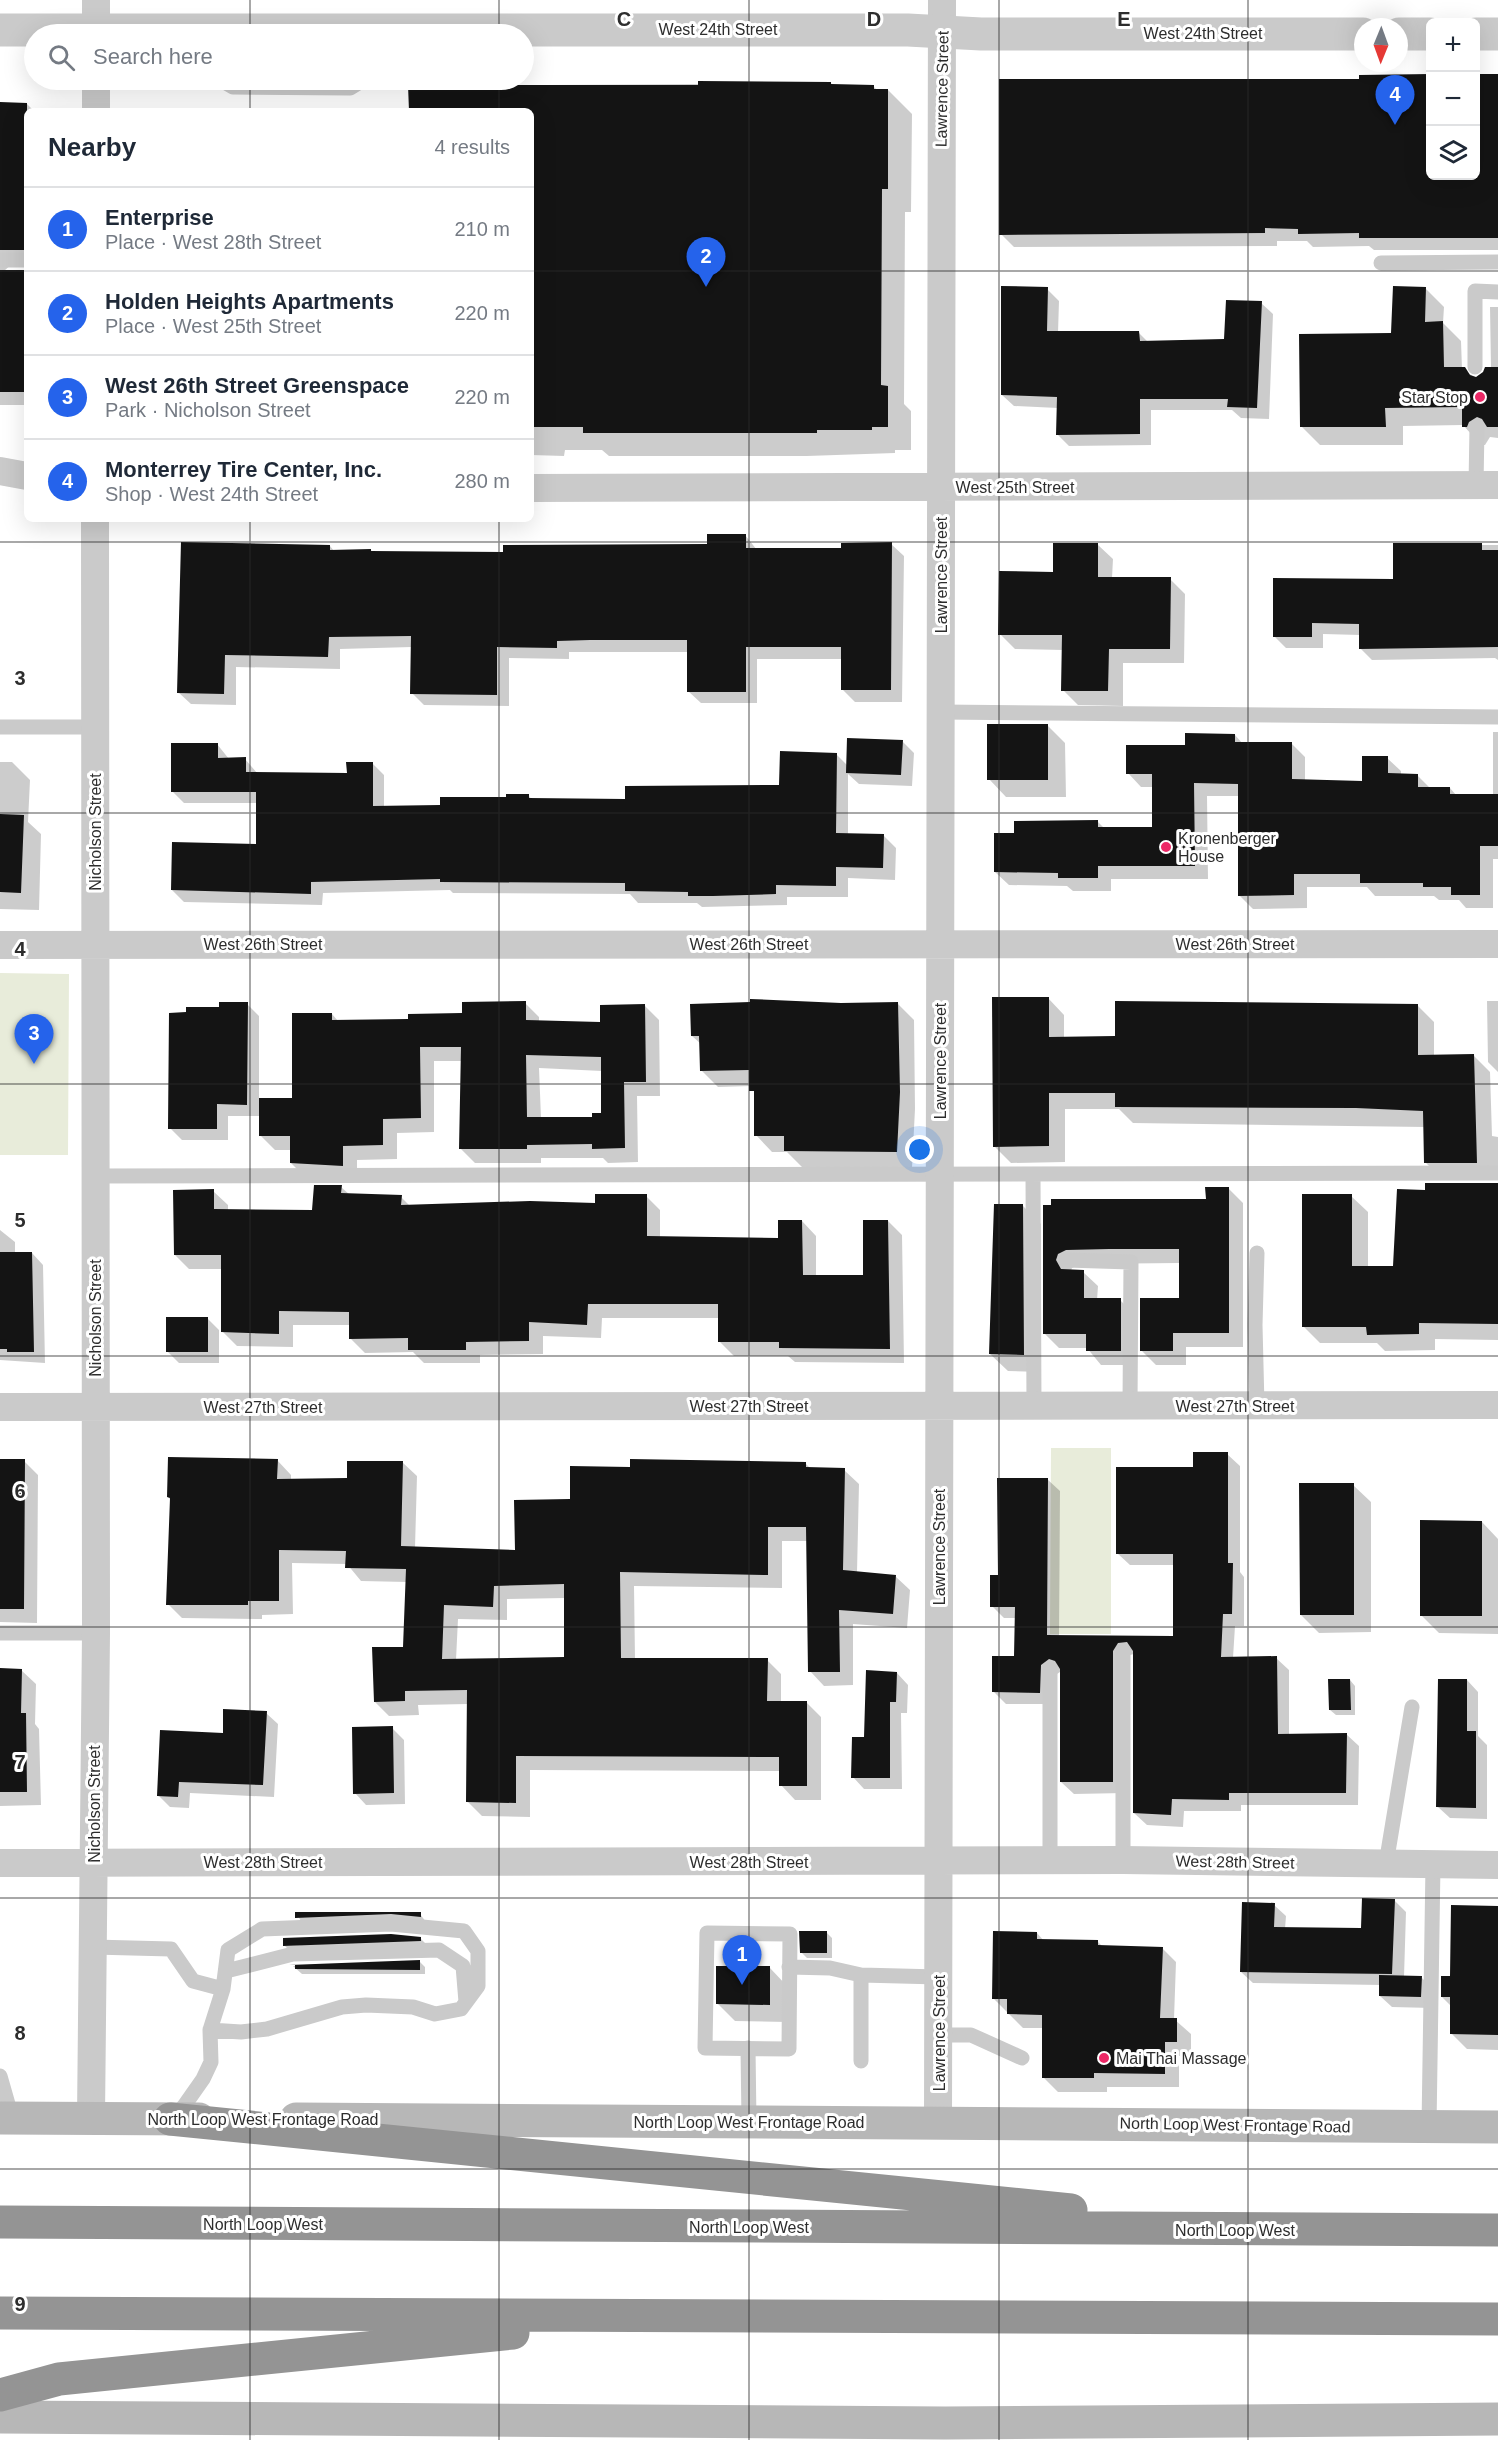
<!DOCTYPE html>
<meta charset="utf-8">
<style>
body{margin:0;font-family:Arial,sans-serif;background:#f2f2f3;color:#1f2937}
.controls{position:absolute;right:18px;top:18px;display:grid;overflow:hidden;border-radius:9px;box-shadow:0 6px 24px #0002}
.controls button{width:54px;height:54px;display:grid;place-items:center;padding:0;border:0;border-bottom:2px solid #e0e1e3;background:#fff;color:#1f2937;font:30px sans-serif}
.compass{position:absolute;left:1354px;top:18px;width:54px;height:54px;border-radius:50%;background:#fff;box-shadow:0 6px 24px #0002;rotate:181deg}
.you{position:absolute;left:920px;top:1150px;width:21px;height:21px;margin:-15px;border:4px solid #fff;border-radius:50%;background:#1a73e8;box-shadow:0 0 0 9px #1a73e833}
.badge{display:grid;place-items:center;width:39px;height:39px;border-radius:50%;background:#2563eb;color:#fff;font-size:20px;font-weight:700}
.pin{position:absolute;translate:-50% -50px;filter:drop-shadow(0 2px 3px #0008)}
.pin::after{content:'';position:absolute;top:32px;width:21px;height:18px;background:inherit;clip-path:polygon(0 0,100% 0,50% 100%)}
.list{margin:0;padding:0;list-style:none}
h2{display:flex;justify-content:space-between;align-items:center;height:78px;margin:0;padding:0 24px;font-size:26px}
h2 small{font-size:20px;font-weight:400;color:#747a83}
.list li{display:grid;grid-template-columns:39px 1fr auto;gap:18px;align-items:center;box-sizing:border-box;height:84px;padding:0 24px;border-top:2px solid #e0e1e3}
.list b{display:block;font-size:22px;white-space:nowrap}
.list p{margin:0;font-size:20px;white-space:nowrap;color:#747a83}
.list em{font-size:20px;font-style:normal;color:#747a83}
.icon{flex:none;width:33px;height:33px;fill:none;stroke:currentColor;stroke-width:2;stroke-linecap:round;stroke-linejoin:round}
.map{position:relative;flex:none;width:1498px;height:2440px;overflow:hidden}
.search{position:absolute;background:#fff;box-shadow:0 6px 24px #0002;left:24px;top:24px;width:510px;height:66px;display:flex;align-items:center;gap:15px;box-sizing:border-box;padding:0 21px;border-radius:33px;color:#747a83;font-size:22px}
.panel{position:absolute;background:#fff;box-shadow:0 6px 24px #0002;left:24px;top:108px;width:510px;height:414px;border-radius:9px}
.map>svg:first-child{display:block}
.green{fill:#e8ecda}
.shadow{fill:#0003;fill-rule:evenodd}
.building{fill:#141414;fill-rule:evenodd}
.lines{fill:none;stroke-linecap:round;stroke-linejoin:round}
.service{stroke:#cacaca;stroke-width:15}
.minor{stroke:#cacaca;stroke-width:28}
.tertiary{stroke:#cacaca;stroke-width:33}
.secondary{stroke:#b7b7b7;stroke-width:33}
.motorway{stroke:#949494;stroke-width:33}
.grid{fill:none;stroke:#2d2d2d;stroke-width:1.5;stroke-opacity:0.55}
.poi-dot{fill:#ec2866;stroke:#fff;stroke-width:2}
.labels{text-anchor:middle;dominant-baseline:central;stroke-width:6;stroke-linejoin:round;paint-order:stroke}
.street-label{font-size:16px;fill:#2d2d2d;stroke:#fff}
.poi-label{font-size:16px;fill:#2d2d2d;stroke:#fff;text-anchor:start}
.grid-label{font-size:20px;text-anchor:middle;font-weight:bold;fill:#2d2d2d;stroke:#fff;stroke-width:6;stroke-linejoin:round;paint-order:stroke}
</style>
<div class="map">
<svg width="1498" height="2440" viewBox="0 0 1498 2440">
<rect width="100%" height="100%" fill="#fff"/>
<path class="green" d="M0 973 69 974 68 1155H0Z
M1051 1448H1111V1634H1050Z"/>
<path class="shadow" d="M1476 76H1498V250H1374L1369 246 1313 247 1307 241H1277V246L1014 247 1001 234 1430 176H1476Z
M831 83 833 86H873L877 90H888L912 114 911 212H905L904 404 911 411V450H895V453L807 456H609L602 450H565L564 456 531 455V111H411L410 86Z
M0 104H27L34 111H27V263H13L4 271H27V405H0Z
M1425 288 1444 307 1443 323 1461 341 1462 369 1476 378 1491 368 1490 307H1498V438L1490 437 1485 445H1481L1463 425 1403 426V445H1320L1302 427 1393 334Z
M1047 289 1059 301 1058 333H1139L1148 342 1225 341 1261 303 1273 314 1269 419 1241 418 1232 410H1151V445L1069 446 1058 435V408L1014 406 1002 395Z
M745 535 757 550H842L891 544 904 556 902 702H855L843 690 842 659H757V703H701L688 691 689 652H569V659L509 658V706L424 705 412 693V647L340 649V669L236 667V705L191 704 178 692 330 546 334 551 371 550 373 553 504 554 708 545Z
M1098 545 1113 559 1112 578 1170 579 1185 594 1184 663H1123V706L1078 705 1063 690V650L1015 649 1000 634 1054 573Z
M1394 545H1498V660L1495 658 1372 660 1360 648V635L1323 634V648H1286L1275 637 1394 580Z
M1048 726 1065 743 1066 797H1006L989 779Z
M1493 732H1498V859H1493V908H1466L1459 900H1439L1434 896H1375L1367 887H1307V908L1253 909 1239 895V796H1207L1208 879H1111V891H1073L1067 886 1009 885 995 872 1016 835 1097 821 1105 829 1154 828V787H1141L1128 773 1187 747 1235 735 1243 744 1291 743 1305 757V781L1363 782 1387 758 1401 771V775H1417L1430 788H1450L1456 795H1493Z
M902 741 914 753 912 786 859 784 848 774V835L884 836 896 848 895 880 848 878V897H787V905L702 907 697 903H638L630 894 453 893 450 890 323 893 322 905 184 902 172 890 257 845V803H184L172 791 217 744 229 759H245L257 773 348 775 372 763 384 775V807H441L529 796 532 800 626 801 780 787 836 754 847 765Z
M0 762H12L30 780 28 822 41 834 39 910 0 909Z
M1048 998 1064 1015V1038H1117L1418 1006 1434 1022V1057L1474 1056 1490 1072 1492 1136 1498 1137V1179H1442L1426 1163 1425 1127 1133 1123 1119 1109H1065V1162L1011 1163 994 1146Z
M1487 1001H1498V1072L1488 1062Z
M525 1003 539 1017V1022L602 1023 645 1006 659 1020 660 1096H637L638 1162 608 1163 603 1158H541V1163H475L460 1148 463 1061H434V1132L397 1133V1159L357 1160V1179L305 1177 291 1163V1150H275L260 1135 261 1116H228V1140H182L170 1128 221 1008 247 1004 259 1016V1099L294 1100 332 1014 338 1021H410ZM539 1068 602 1071 603 1115 593 1118H541Z
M898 1004 914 1020 915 1109 912 1168 802 1167 787 1152H772L756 1135V1095L751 1086 718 1087 701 1070V1044L692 1036 841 1005Z
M1498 1184V1340L1435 1339V1350L1385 1351 1377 1343H1320L1304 1327 1351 1196 1368 1212V1268L1395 1267 1426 1192Z
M341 1187 350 1195 401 1197 410 1206 596 1204 646 1196 660 1210V1238L780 1240 802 1221 816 1236V1277H864L888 1221 902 1235 904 1363 795 1362 788 1356H734L720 1342V1318H602L601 1338 543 1336V1354L480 1355V1363H424L413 1352 365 1353 351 1339V1325H293V1347L237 1346 223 1332V1269H189L175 1255 213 1191 228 1205V1211H314Z
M1229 1189 1243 1203V1347H1186V1365H1156L1142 1351 1180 1299V1263L1080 1264 1072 1268 1071 1271 1083 1272 1098 1286 1097 1300H1120L1134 1314V1365H1101L1087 1348H1059L1045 1334 1044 1206 1207 1201Z
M1023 1206 1041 1224V1372L1008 1371 990 1354Z
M0 1230 15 1242V1253H32L43 1265 45 1363 0 1360Z
M208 1319 219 1330V1363H179L167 1351Z
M1227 1454 1240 1466V1572L1244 1577V1626H1235L1233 1658H1276L1289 1670V1735L1346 1734 1359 1746 1358 1805H1241V1811H1184L1183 1827 1147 1825 1134 1813V1654L1130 1655 1125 1793 1074 1794 1061 1782 1060 1672 1054 1676 1052 1704H1006L994 1692 1015 1658 1016 1618H1004L992 1606 999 1576 1047 1479 1060 1491 1059 1637 1175 1638V1565H1130L1117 1553 1194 1468Z
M277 1460 291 1475V1480H348L402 1462 417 1476 415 1548 516 1551 571 1501 631 1468 805 1463 811 1469 844 1470 859 1484 857 1573 895 1576 910 1590 907 1628 853 1624V1685L824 1686 810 1671 808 1541H782V1588L634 1586 635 1659 767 1660 781 1674V1703H807L821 1717V1800H795L781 1785V1771L530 1770V1817L482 1816 468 1802V1704L418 1705 419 1715 389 1716 375 1702 405 1648 407 1582 361 1581 347 1564 292 1563 293 1614 262 1615V1619L182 1618 168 1604 171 1500 168 1497ZM565 1598 566 1659 456 1660 458 1619 507 1620V1599Z
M0 1461H24L38 1475 37 1623 0 1622Z
M1353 1485 1371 1502V1632L1319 1633 1301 1615Z
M1482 1522 1498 1539V1634L1439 1633 1422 1616Z
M0 1670H21L36 1684 35 1724 39 1729 41 1805 0 1806Z
M897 1673 908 1685 907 1713H901L902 1789H864L853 1777 865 1739Z
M1350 1680 1355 1686V1715H1336L1330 1710Z
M1467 1680 1478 1692V1736L1487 1745V1819L1450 1818 1438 1807Z
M266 1713 278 1724 274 1797 190 1793 189 1808 170 1807 158 1795 224 1734Z
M392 1728 404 1740 405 1804 366 1805 355 1793Z
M1394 1900 1406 1912 1404 1977H1421L1433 1989 1432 2008 1392 2007 1380 1996 1381 1985 1253 1983 1241 1972 1274 1905 1286 1916 1285 1929 1363 1930Z
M1498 1908V2050L1467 2049 1452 2034 1451 2006 1442 1997 1451 1978Z
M297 1914H420L426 1922 302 1923Z
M827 1933 832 1938V1958H807L801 1952Z
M1037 1933 1044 1941 1098 1942 1102 1946 1162 1948 1176 1962 1174 2019 1191 2034V2055L1179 2056V2087H1107V2092H1058L1044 2078V2028H1023L993 1998Z
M420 1938 426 1944 290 1951 285 1946Z
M420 1962 425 1967V1974H302L293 1966Z
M770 1968 787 1986V2022L735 2021 717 2003Z"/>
<path class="building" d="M1431 74V176H1476V74H1498V238H1359V233L1298 234V229L1265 228V233L999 235V79H1359V75Z
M698 81 831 82V84L874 85V89H888V189H882L881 385 888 386V427H872V430H817V433H583V427H531V111H409L408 85H698Z
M0 102 27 103V250H0Z
M0 270H27V392H0Z
M1001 286 1048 287 1047 331H1139L1140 341 1224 339 1226 300 1262 301 1257 408 1227 407 1228 399H1140V434L1056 435 1057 397 1001 395Z
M1393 286 1426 287 1425 322 1443 321 1444 367H1465L1470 375 1476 377 1483 372 1485 367H1498V427H1487L1482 419 1477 417 1469 422 1467 427H1462V407L1385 408 1386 427H1300L1299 334 1391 333Z
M707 534H746V548H841V543L892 542 891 690H841V647H746V692H687V640H590L557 641V648L497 647V695L410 694 411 636 329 637 328 657 225 655 224 694 177 693 181 542 330 545V550L371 549V551L503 552V545L707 544Z
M1053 543H1098V577H1171L1170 649H1109L1108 691H1061L1062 635H998L999 571 1053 572Z
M1393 543H1482V550H1498V647L1359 649V624L1312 623V637H1273V578L1393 579Z
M987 724H1048V780H987Z
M1185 733 1235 734V742H1292V779L1362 781V756H1388V773L1418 774V787H1450V794H1498V846H1480V895H1451V887H1423V883H1360V874H1294V895L1238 896V784L1194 783 1195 866H1098V878H1058V873L994 872V833H1014V821L1098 820V827H1152V774H1126V745H1185Z
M847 738 903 740 901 775 846 773Z
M171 743H218V758L246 757V772L347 773 346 762H373V806L440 805V797H506V794H529V798L625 799V786L779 785 780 751 837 753 836 833 884 834 883 868 836 867V886L776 885V894L713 896H688V892L625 891V883L440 882V879L311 882V894L171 890 172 842 256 844V792H171Z
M0 814 24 815 21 893 0 892Z
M992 997H1049V1037L1115 1036V1001L1418 1004V1055L1474 1054 1477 1163H1424L1423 1111 1356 1108 1115 1107V1093H1049V1146L993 1147Z
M750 999 841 1003 898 1002 900 1092 897 1152 784 1151V1136H754V1091H749V1070L700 1071 699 1036H691L690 1004 750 1002Z
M526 1001V1020L600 1022V1005L645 1004 646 1082H624L625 1148 592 1149V1144L527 1145V1149H459L461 1047H420L421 1118 383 1119V1145L343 1146V1166L290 1163V1136H259V1098H292V1013H332V1020L408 1019V1014L462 1013V1002ZM526 1055 601 1057V1113H592V1117H527Z
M219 1002H248L247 1105 217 1104V1129H168L169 1013 186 1012V1007H219Z
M1425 1183H1498V1324L1419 1323V1334L1367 1335 1366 1327H1302V1194H1352V1266H1393L1397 1189 1425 1190Z
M314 1185H342L341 1193 402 1195 401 1205 530 1201 595 1203V1194H647V1236L778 1238V1220H802L803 1275H863V1220H888L890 1349 779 1348V1342H718V1304H588L587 1325 529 1322V1341L466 1342V1350H408V1338L349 1339V1312L279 1311V1334L221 1332V1255H174L173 1190 214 1189V1209L312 1210Z
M1205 1187H1229V1333H1173V1351H1140V1298H1179V1249H1109L1066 1250 1058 1254 1056 1260 1061 1269 1084 1270V1298H1121V1351H1086V1334H1043V1205H1051V1199H1206Z
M994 1204H1023L1024 1355 989 1354Z
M0 1252H32L34 1352H7V1349H0Z
M166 1317H208V1352H166Z
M1193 1452H1228V1563H1233L1232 1614H1223L1221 1657 1277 1656 1278 1734 1347 1733 1346 1793H1229V1800L1172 1799 1171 1815 1133 1813V1651L1127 1642 1118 1643 1113 1651V1782H1060V1669L1055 1661 1049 1659 1041 1665 1040 1693 992 1692V1656H1014L1015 1607H990V1575H998L997 1478H1048L1047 1635 1173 1636V1554H1116V1467H1193Z
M168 1457 278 1459 277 1479 347 1478V1461H403L401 1546 515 1550 514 1500 570 1499V1466L630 1467V1459L806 1462V1467L845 1468 843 1570 896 1575 893 1614 839 1610 840 1672H808L806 1527H768V1575L620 1572 621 1658H768L767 1701H807V1786H779V1757L516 1756V1803L466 1802 467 1690 405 1691V1701L374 1702 372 1647H403L406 1569 345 1568 346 1551 279 1550V1601H248V1605H166L170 1498 167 1497ZM564 1584V1657L442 1659 444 1605 493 1607 494 1586Z
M0 1459H25L24 1609H0Z
M1299 1483H1354V1615H1300Z
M1420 1520 1482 1521V1616H1420Z
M0 1668 22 1669 21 1713H26L27 1792H0Z
M866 1670 897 1672 896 1702H890V1778H851L852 1737H864Z
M1328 1679H1350L1351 1710H1329Z
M1438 1679H1467V1731H1476V1808L1436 1807Z
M223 1709 267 1711 263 1785 179 1782 178 1797 157 1796 160 1730 223 1733Z
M393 1726 394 1793 353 1794 352 1727Z
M1362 1898 1395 1899 1392 1974 1240 1972 1242 1902 1275 1903 1274 1927 1361 1928Z
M1451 1905 1498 1906V2035L1450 2034V1997H1441V1976H1450Z
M295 1912H421V1917L391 1914 295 1918Z
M799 1931H827V1953H800Z
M993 1931 1037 1932V1939L1098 1940V1945L1163 1947 1160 2018H1177V2042H1165V2074L1094 2073V2078H1042V2015L1007 2014V1999H992Z
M391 1934 421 1937V1941L283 1946V1938Z
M420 1960V1970L295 1969V1965H289Z
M716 1966H770V2005L716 2004Z
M1379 1975 1422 1976 1421 1997 1379 1996Z"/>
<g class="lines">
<path class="service" d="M221 80 233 87 350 88 363 80
M0 260H27
M1381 263 1498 262
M1475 367V291L1498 292
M1476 485 1477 427
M941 712 1498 717
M0 727H94
M1033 1174 1034 1406
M95 1176 1498 1173
M1066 1260 1131 1262 1130 1406
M1257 1406 1255 1325 1257 1253
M0 1633H96
M1050 1860V1669
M1123 1860V1651
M1386 1864 1412 1707
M707 1933 790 1934 789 2049 705 2048Z
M93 1947 171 1949 193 1981 223 1989
M789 1967 830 1968 861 1975 939 1977
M226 1971 293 1954 439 1950 463 1966 466 2002
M861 1975V2061
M939 2035H971L1022 2058
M748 2048 749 2122
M0 2076 12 2118
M173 2117 184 2106 203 2079 211 2062 210 2030 223 1989 228 1950 262 1929 391 1924 464 1931 478 1951V1986L461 2009 435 2014 413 2007 366 2005 342 2007 267 2029 241 2032 210 2030
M1429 2127 1433 1864"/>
<path class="minor" d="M96 34V0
M96 111V80
M0 471 27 476
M531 488 1498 485
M0 945 1498 944
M0 1407 1498 1405
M0 1863 1123 1860 1498 1865
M91 2117 96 1633 95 519
M938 2123 942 0"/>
<path class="tertiary" d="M0 30H908L981 34H1363
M1399 34H1430
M1476 34H1498"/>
<path class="secondary" d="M0 2118 199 2119
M296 2119 1498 2127
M0 2417 945 2423 1498 2419"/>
<path class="motorway" d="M170 2119 1071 2210
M0 2222 1498 2230
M0 2313 1498 2319
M0 2395 59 2379 513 2333"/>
</g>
<path class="grid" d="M250 0V34M499 0V34M749 0V2440M999 0V2440M1248 0V2440M250 80V111M499 80V111M0 271H27M531 271H1498M250 519V2440M499 519V2440M0 542H1498M0 813H1498M0 1084H1498M0 1356H1498M0 1627H1498M0 1898H1498M0 2169H1498"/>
<g class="poi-dot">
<circle cx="1480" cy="397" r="6"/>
<circle cx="1166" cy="847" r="6"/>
<circle cx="1104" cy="2058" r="6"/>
</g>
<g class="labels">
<g class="street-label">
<text x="718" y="29">West 24th Street</text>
<text x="1203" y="33">West 24th Street</text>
<text transform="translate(942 89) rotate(-89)">Lawrence Street</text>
<text x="1015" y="487">West 25th Street</text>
<text transform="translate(941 575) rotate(-90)">Lawrence Street</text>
<text transform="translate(95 832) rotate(-90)">Nicholson Street</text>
<text x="263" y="944">West 26th Street</text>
<text x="749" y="944">West 26th Street</text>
<text x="1235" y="944">West 26th Street</text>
<text transform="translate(940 1061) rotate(-90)">Lawrence Street</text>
<text transform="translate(95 1318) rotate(-90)">Nicholson Street</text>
<text x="749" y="1406">West 27th Street</text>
<text x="1235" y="1406">West 27th Street</text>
<text x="263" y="1407">West 27th Street</text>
<text transform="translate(939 1547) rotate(-90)">Lawrence Street</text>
<text transform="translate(94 1804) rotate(-90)">Nicholson Street</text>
<text x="263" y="1862">West 28th Street</text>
<text x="749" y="1862">West 28th Street</text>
<text transform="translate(1235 1862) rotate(1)">West 28th Street</text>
<text transform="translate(939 2033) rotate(-90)">Lawrence Street</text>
<text x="263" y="2119">North Loop West Frontage Road</text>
<text x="749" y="2122">North Loop West Frontage Road</text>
<text transform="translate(1235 2125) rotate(1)">North Loop West Frontage Road</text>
<text x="263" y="2224">North Loop West</text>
<text x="749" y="2227">North Loop West</text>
<text x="1235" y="2230">North Loop West</text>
</g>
<g class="poi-label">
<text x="1468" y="397" text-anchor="end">Star Stop</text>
<text x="1178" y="838">Kronenberger<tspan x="1178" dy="18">House</tspan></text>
<text x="1116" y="2058">Mai Thai Massage</text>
</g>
</g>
<g class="grid-label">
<text x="624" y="26">C</text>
<text x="874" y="26">D</text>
<text x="1124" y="26">E</text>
<text x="20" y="685">3</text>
<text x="20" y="956">4</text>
<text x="20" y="1227">5</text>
<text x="20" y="1498">6</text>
<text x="20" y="1769">7</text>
<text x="20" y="2040">8</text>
<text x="20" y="2311">9</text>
</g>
</svg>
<div class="controls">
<button>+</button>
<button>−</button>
<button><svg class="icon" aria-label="layers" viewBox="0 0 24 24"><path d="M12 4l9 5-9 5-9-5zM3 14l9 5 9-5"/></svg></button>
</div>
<svg class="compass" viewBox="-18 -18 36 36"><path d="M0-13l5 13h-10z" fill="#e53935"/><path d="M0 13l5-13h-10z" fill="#747a83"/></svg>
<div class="you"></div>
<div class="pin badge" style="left:742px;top:1985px">1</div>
<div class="pin badge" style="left:706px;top:287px">2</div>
<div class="pin badge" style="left:34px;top:1064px">3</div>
<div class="pin badge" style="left:1395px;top:125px">4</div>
<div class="search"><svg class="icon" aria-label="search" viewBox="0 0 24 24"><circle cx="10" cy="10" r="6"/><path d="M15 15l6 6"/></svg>Search here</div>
<section class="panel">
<h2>Nearby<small>4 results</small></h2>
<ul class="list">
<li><span class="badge">1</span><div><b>Enterprise</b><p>Place · West 28th Street</p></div><em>210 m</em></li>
<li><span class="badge">2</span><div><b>Holden Heights Apartments</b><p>Place · West 25th Street</p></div><em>220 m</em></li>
<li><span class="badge">3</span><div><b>West 26th Street Greenspace</b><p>Park · Nicholson Street</p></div><em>220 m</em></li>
<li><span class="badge">4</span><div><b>Monterrey Tire Center, Inc.</b><p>Shop · West 24th Street</p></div><em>280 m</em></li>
</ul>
</section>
</div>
